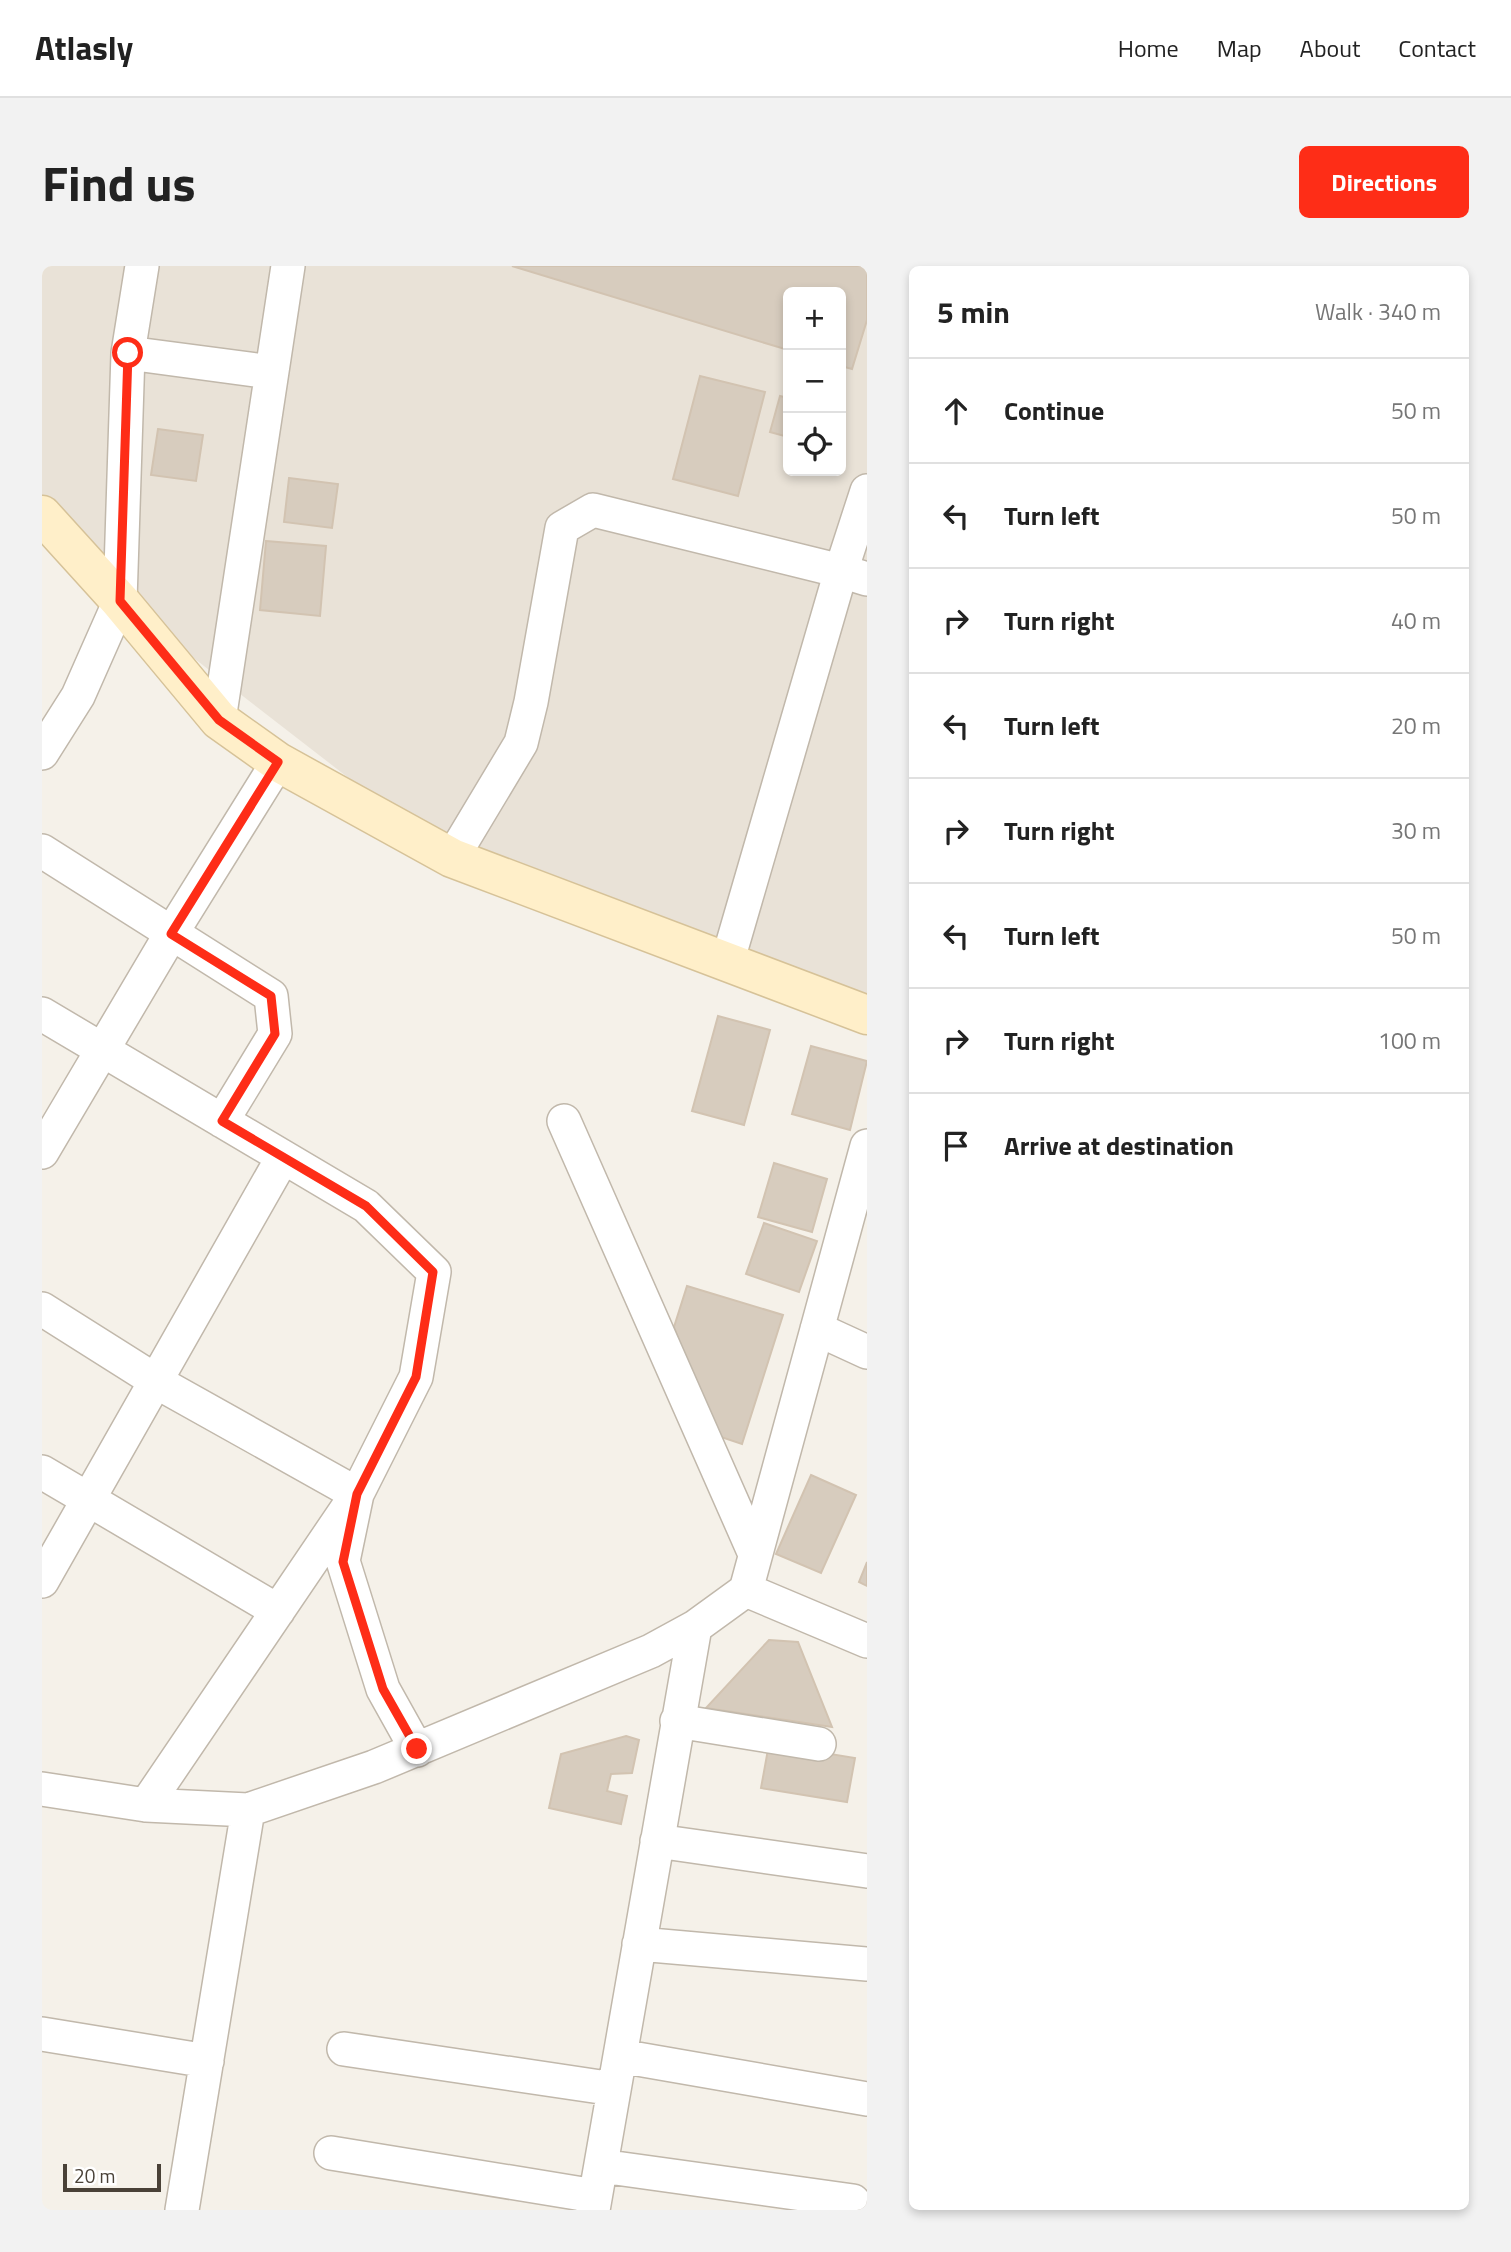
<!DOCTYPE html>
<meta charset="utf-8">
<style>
body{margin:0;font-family:"Titillium Web",sans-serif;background:#f2f2f2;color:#222}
.controls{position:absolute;right:21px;top:21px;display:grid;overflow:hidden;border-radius:10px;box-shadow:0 4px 10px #0003}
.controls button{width:63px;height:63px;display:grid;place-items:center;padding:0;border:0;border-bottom:2px solid #e0e0e0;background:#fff;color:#222;font:35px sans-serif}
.scale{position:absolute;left:21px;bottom:18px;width:98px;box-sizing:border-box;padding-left:7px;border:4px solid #494137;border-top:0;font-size:19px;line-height:24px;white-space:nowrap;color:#494137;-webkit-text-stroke:5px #fff;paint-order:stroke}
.stop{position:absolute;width:21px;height:21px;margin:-16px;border:5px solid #fe2d17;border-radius:50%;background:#fff}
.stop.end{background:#fe2d17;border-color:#fff;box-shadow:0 2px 7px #0008}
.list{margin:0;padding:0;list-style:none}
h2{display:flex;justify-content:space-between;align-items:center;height:91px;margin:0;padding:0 28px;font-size:30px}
h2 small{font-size:23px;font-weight:400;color:#767676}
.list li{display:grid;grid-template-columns:46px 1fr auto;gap:21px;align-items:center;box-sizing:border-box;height:105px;padding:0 28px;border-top:2px solid #e0e0e0}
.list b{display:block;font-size:26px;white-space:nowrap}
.list em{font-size:23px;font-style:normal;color:#767676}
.icon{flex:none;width:38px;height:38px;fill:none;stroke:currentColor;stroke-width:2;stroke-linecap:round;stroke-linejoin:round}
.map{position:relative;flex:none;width:825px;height:1944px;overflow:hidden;border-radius:10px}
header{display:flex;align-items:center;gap:42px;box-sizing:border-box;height:98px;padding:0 35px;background:#fff;border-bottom:2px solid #e0e0e0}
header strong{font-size:33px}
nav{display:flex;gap:38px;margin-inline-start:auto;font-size:24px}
.intro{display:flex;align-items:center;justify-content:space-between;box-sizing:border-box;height:168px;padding:0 42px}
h1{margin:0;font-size:49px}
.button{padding:18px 32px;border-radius:10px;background:#fe2d17;color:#fff;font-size:24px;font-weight:700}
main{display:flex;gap:42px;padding:0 42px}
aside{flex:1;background:#fff;border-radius:10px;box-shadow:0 4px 10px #0003}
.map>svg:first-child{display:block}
.residential{fill:#e9e2d7;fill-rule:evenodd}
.building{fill:#d7ccbe;stroke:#d2c3b1;stroke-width:2}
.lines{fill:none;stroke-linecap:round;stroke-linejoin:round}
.minor-casing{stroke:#c1b8ab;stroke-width:36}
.secondary-casing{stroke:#d6c298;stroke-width:41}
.minor{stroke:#fff;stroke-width:33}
.secondary{stroke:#ffefc9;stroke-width:38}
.route{stroke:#fe2d17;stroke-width:9}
</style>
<header>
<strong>Atlasly</strong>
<nav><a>Home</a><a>Map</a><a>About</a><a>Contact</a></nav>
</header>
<div class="intro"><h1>Find us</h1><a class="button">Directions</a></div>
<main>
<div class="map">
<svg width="825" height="1944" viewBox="0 0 825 1944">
<rect width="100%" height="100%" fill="#f5f1e9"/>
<path class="residential" d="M0 0H825V749L410 592 78 335 0 248ZM746 26H799V205H746Z"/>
<path class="building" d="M470 0H825V54L810 103 799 100V26H746V84Z
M658 110 723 126 696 230 631 213Z
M738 130 746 132V171L728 166Z
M116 163 161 169 154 215 109 209Z
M247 212 296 218 290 262 242 256Z
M224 275 284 280 278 350 218 344Z
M676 750 728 764 702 859 650 845Z
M769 780 825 795 808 864 750 848Z
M732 897 785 913 770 966 716 951Z
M722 957 775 975 757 1026 704 1008Z
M645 1020 741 1049 700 1178 673 1169 632 1061Z
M769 1209 814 1229 779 1307 734 1288Z
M825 1296V1320L817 1316Z
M727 1374 756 1376 790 1461 664 1442Z
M584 1470 597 1474 590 1507 569 1508 565 1525 585 1530 579 1558 507 1542 519 1488Z
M727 1478 813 1492 805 1536 719 1522Z"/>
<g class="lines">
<g class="minor-casing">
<path id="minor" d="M86 87 229 106
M177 454 246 0
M0 487 36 430 78 335 86 87 100 0
M0 585 229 730 233 768 180 855
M410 592 479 477 489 436 520 262 551 244 799 305 825 313
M685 697 799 305 825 225
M0 748 324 940 392 1006 374 1111 315 1228 104 1539
M522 855 713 1288
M0 886 129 668 236 496
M0 1043 122 1120 315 1228 301 1295 341 1423 375 1484
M775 1063 825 1086
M0 1206 236 1345
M0 1315 241 891
M704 1324 825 1375
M635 1455 777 1478
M0 1523 104 1539 206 1544 332 1501 609 1385 653 1361 704 1324 825 880
M615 1575 825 1605
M597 1678 825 1698
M0 1768 165 1795
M302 1783 572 1823
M578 1790 825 1833
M289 1887 553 1930
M559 1900 811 1935
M140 1944 206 1544
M551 1944 653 1361"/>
</g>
<g class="secondary-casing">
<path id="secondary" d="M0 249 78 335 177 454 236 496 410 592 825 749"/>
</g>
<use href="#minor" class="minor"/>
<use href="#secondary" class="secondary"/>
</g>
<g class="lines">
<path class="route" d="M86 87 78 335 177 454 236 496 129 668 229 730 233 768 180 855 324 940 391 1006 374 1111 315 1228 301 1296 341 1423 375 1483"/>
</g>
</svg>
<div class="controls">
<button>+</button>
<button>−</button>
<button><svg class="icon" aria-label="locate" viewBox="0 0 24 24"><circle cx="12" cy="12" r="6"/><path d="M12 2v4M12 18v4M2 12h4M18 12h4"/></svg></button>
</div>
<div class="scale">20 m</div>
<div class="stop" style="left:86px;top:87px"></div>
<div class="stop end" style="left:375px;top:1483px"></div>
</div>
<aside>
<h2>5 min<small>Walk · 340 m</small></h2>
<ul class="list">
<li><svg class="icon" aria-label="ahead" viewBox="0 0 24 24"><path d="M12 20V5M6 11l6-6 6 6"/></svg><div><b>Continue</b></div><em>50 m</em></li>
<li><svg class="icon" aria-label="left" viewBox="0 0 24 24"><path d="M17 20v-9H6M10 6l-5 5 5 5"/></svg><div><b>Turn left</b></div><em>50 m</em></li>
<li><svg class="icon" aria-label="right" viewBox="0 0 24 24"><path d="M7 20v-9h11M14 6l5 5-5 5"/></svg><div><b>Turn right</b></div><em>40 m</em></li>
<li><svg class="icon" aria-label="left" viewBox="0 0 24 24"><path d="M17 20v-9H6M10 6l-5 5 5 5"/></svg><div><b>Turn left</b></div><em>20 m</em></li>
<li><svg class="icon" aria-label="right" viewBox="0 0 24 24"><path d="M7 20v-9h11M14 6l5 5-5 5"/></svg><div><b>Turn right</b></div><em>30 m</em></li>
<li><svg class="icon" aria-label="left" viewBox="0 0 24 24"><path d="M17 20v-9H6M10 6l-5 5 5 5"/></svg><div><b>Turn left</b></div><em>50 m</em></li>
<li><svg class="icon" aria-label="right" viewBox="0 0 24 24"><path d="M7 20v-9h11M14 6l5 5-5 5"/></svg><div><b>Turn right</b></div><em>100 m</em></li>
<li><svg class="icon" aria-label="arrive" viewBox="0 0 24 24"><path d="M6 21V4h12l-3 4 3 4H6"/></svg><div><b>Arrive at destination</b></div></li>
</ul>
</aside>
</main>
